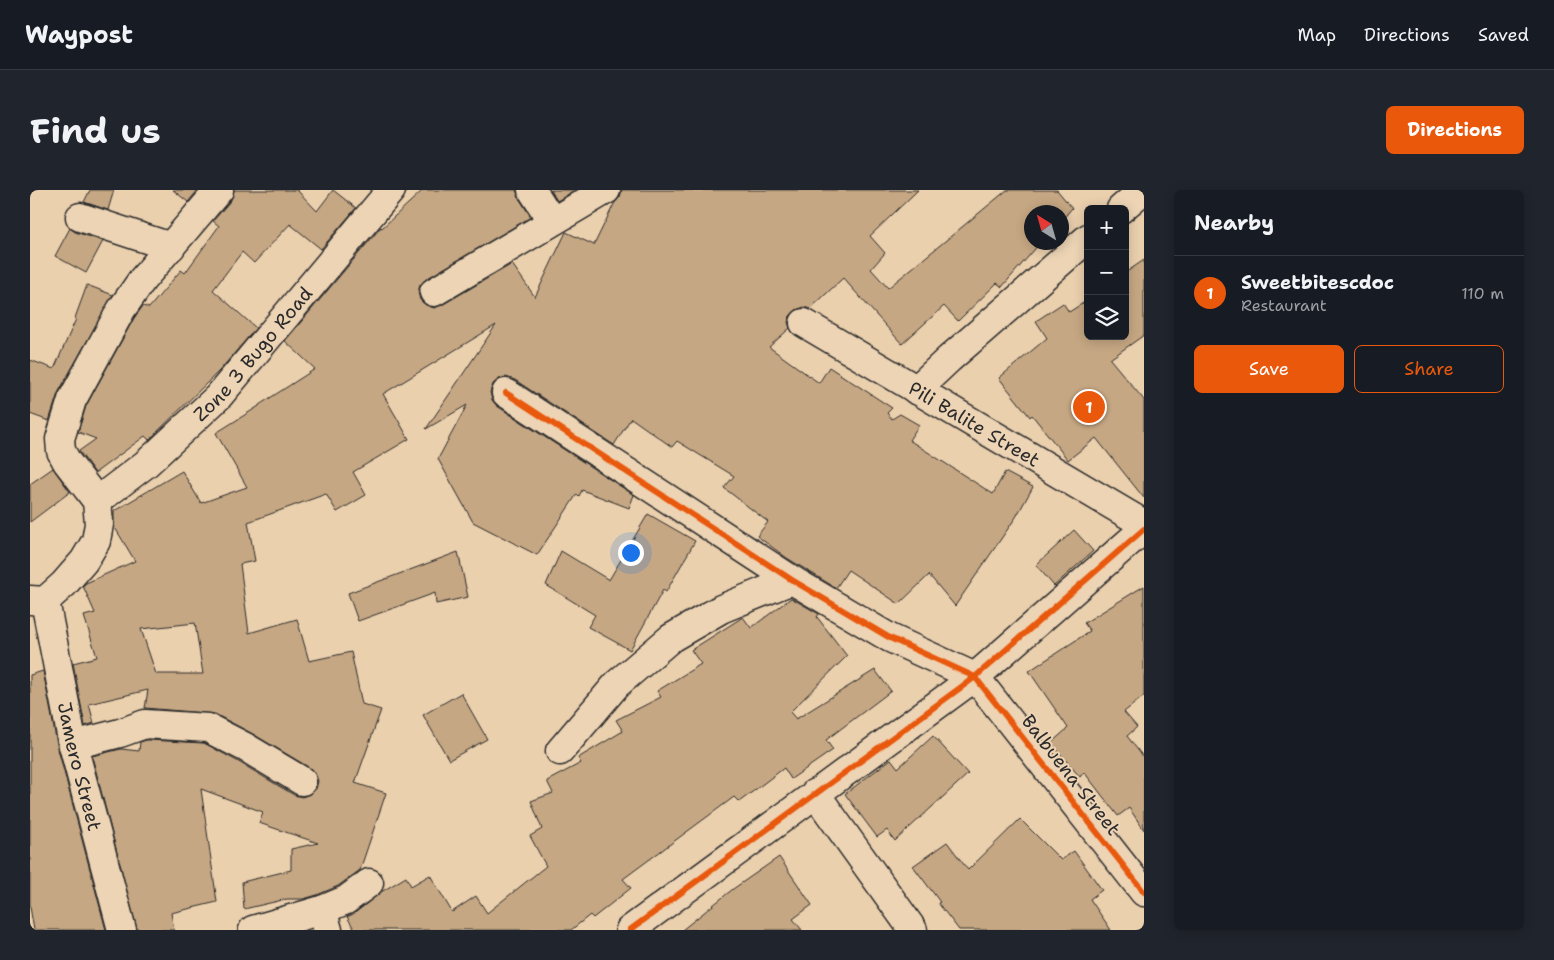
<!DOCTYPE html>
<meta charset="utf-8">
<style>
body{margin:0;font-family:"Shantell Sans",sans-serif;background:#20242c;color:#f1f3f6}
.controls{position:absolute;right:15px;top:15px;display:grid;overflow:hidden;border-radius:8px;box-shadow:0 2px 12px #0003}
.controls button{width:45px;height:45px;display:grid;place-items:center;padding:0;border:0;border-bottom:1px solid #363941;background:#171b24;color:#f1f3f6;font:25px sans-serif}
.compass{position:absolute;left:994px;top:15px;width:45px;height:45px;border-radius:50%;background:#171b24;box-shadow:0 2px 12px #0003;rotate:323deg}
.you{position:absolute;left:600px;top:362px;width:18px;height:18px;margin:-12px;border:4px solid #fff;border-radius:50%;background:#1a73e8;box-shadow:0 0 0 8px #1a73e833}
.badge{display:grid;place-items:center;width:32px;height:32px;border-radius:50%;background:#ea580c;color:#fff;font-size:16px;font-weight:700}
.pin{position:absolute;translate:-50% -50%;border:2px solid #fff;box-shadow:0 1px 5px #0006}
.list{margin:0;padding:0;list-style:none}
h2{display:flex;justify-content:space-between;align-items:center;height:65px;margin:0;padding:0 20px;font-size:21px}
h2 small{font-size:16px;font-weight:400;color:#9ea1a6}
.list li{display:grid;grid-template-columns:32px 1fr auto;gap:15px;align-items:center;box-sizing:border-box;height:75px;padding:0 20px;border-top:1px solid #363941}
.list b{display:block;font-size:19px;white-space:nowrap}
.list p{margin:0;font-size:16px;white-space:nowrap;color:#9ea1a6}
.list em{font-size:16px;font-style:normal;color:#9ea1a6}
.actions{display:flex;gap:10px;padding:15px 20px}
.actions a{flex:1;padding:11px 0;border:1px solid #ea580c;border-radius:8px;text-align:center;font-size:18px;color:#ea580c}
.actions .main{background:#ea580c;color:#fff}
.icon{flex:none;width:28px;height:28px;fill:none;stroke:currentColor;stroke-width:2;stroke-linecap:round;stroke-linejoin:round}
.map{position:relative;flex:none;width:1114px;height:740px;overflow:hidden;border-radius:8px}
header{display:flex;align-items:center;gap:30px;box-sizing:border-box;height:70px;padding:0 25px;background:#171b24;border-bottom:1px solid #363941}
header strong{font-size:24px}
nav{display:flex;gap:28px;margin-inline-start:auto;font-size:18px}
.intro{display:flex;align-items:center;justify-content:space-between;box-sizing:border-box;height:120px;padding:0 30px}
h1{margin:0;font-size:35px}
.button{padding:12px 22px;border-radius:8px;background:#ea580c;color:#fff;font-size:18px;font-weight:700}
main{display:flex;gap:30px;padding:0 30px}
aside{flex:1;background:#171b24;border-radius:8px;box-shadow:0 2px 12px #0003}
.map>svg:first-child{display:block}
.building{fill:#c6a783;stroke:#2b2b2b;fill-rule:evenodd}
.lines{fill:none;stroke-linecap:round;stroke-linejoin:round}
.minor-casing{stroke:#2b2b2b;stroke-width:31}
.minor{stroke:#edd4b5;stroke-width:28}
.cycleway-casing{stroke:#edd4b5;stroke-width:9}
.cycleway{stroke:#e8590c;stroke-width:6}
.labels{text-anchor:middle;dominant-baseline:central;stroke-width:4;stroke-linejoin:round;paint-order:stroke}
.street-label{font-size:19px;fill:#2b2b2b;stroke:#edd4b5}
</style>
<header>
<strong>Waypost</strong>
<nav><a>Map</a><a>Directions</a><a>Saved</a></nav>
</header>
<div class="intro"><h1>Find us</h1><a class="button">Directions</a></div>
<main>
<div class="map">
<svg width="1114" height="740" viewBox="0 0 1114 740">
<rect width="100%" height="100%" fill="#ebd0ae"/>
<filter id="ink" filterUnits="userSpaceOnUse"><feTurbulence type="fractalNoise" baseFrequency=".02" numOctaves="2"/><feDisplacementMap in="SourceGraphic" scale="10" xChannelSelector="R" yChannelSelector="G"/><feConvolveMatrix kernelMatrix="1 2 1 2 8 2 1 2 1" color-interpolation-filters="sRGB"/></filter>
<g filter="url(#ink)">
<path class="building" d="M60 0H84L78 20 54 12Z
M143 0H168L158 12Z
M204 0H267L287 21 303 0 326 18 291 59 260 34 224 73 212 62 183 100 226 138 190 180 119 250 115 246 65 283 49 261 66 249 48 242 56 216 104 128 113 116 119 118 151 80 155 83 189 36 183 31 201 10Z
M393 0H486L489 8 501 27 396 89 390 95 388 102 390 110 396 115 404 118 412 115 482 74 505 107 536 42 564 55 584 14 590 7 592 0H888L840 46 855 63 841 79 858 98 977 0H1027L1042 18 1032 30V22H1002V52H1011L972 97 967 93 928 131 914 116 872 154 813 88 780 119 774 117 766 120 760 126 758 132 760 138 739 157 789 193 799 177 862 218 857 223 862 229 870 224 889 235 879 250 963 304 975 282 1003 297 986 327 925 416 899 385 869 414 818 380 806 398 757 368 727 346 738 332 694 298 704 286 647 251 642 257 601 228 584 255 485 190 476 187 469 189 463 194 460 202 462 210 467 216 604 305 599 318 552 300 549 306 547 304 507 365 443 332 408 269 437 215 396 239 466 135 353 204 379 249 323 282 336 305 307 322 296 304 218 332 225 371 210 374 219 443 267 429 279 471 321 462 332 514 351 520 325 593 356 603 330 680 308 696 287 705 273 709H257L214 719 212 692 261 680V659L288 653 229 633 233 622 171 599 187 712 141 723 144 740H107L62 566 91 559 109 561 110 552 117 550 174 553 207 571 264 605 272 607 280 604 286 599 288 591 285 583 280 578 223 544 185 524 115 518 118 500 59 514 64 533 55 536 43 473 67 467 54 426 65 423 53 396 56 393 105 371 84 336V321L152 281 171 313 217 297 186 243 229 216V215L285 179 255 151 351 37 352 38ZM165 433 173 484H126L111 439Z
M521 0H545L527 11Z
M40 38 45 42 73 51 56 83 25 66Z
M1114 70V145L1080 169 1114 210V308L1066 248 1038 270 1002 225 1000 227 969 188 1017 148 1006 131 1033 113 1039 122 1058 110V146H1095V83Z
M57 95 83 105 28 203 19 231 0 224V170L24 179 46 129 45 128Z
M23 278 40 302 0 332V294Z
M618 324 665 351 636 402 633 400 600 460 558 437 565 425 516 395 531 361 579 390Z
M1044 340 1063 361 1024 396 1006 375Z
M428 362 438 407 406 414 405 403 328 431 318 403Z
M1114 396V506L1094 522 1107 537 1097 546 1114 568V640L1099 618 1088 626 1054 582 1050 587 1021 553 1038 538 999 481 1060 441 1054 433Z
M761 408 789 424 787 427 817 466 760 522 766 529 845 480 861 501 796 550 803 560 761 589 754 578 709 612 704 607 593 689 601 698 563 728 560 725 541 740H325L317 727 325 723 351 702 376 687 381 696 400 685 422 722 446 706 457 723 516 676 500 646 512 639 501 611 523 603 517 591 551 573 548 568 593 541 586 530 631 507 627 501 671 474 661 460 713 427 721 438Z
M13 481 28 559 76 740H4L0 717V485Z
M431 503 457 549 419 570 393 525Z
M903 546 938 584 865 651 857 640 847 647 815 604 861 569 868 578Z
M990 629 1031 670 1044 661 1072 700 1060 709 1081 740H929L908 713 910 712 883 676 917 652 938 680Z
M749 667 782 715 763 729 772 740H652L703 699Z"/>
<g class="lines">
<g class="minor-casing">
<g id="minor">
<path d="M502 0 522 31"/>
<path d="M1091 19 1113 0"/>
<path d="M50 27 141 57"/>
<path d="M404 102 576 0"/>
<path id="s1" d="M774 133 1114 334"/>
<path d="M886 200 919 169 1058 48"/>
<path d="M476 203 762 390 860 448 945 487 1114 702"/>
<path id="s2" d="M67 311 117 273 188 207 361 0"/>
<path d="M0 410 15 411 34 394 54 371 66 351 69 334 67 311 37 272 31 261 30 249 42 210 91 120 112 90 189 0"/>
<path id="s3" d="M15 411 43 555 92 740"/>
<path d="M43 555 90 543 115 534 178 538 215 557 272 591"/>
<path d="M530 561 587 494 641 448 691 419 762 390"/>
<path d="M785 603 883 740"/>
<path d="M292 720 316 710 339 693"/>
<path d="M223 740 292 720 298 740"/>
<path d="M600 740 945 487 1114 339"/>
</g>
</g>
<use href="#minor" class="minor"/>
<g class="cycleway-casing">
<path id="cycleway" d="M476 203 762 390 860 448 945 487 1114 702
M600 740 945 487 1114 339"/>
</g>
<use href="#cycleway" class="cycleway"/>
</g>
</g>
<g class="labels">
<g class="street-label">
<text stroke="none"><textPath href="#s2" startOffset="215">Zone 3 Bugo Road</textPath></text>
<text stroke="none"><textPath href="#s1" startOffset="198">Pili Balite Street</textPath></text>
<text stroke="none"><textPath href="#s3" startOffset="169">Jamero Street</textPath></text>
<text transform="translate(1041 585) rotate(52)">Balbuena Street</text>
</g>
</g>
</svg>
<div class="controls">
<button>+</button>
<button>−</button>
<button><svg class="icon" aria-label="layers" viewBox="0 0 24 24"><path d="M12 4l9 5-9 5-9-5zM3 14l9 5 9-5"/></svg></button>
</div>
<svg class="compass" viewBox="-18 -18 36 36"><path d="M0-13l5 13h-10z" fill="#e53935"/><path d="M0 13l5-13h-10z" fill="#9ea1a6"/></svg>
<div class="you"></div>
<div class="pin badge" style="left:1059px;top:217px">1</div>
</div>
<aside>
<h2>Nearby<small></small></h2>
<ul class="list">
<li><span class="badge">1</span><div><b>Sweetbitescdoc</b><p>Restaurant</p></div><em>110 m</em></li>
</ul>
<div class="actions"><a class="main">Save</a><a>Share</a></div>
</aside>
</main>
